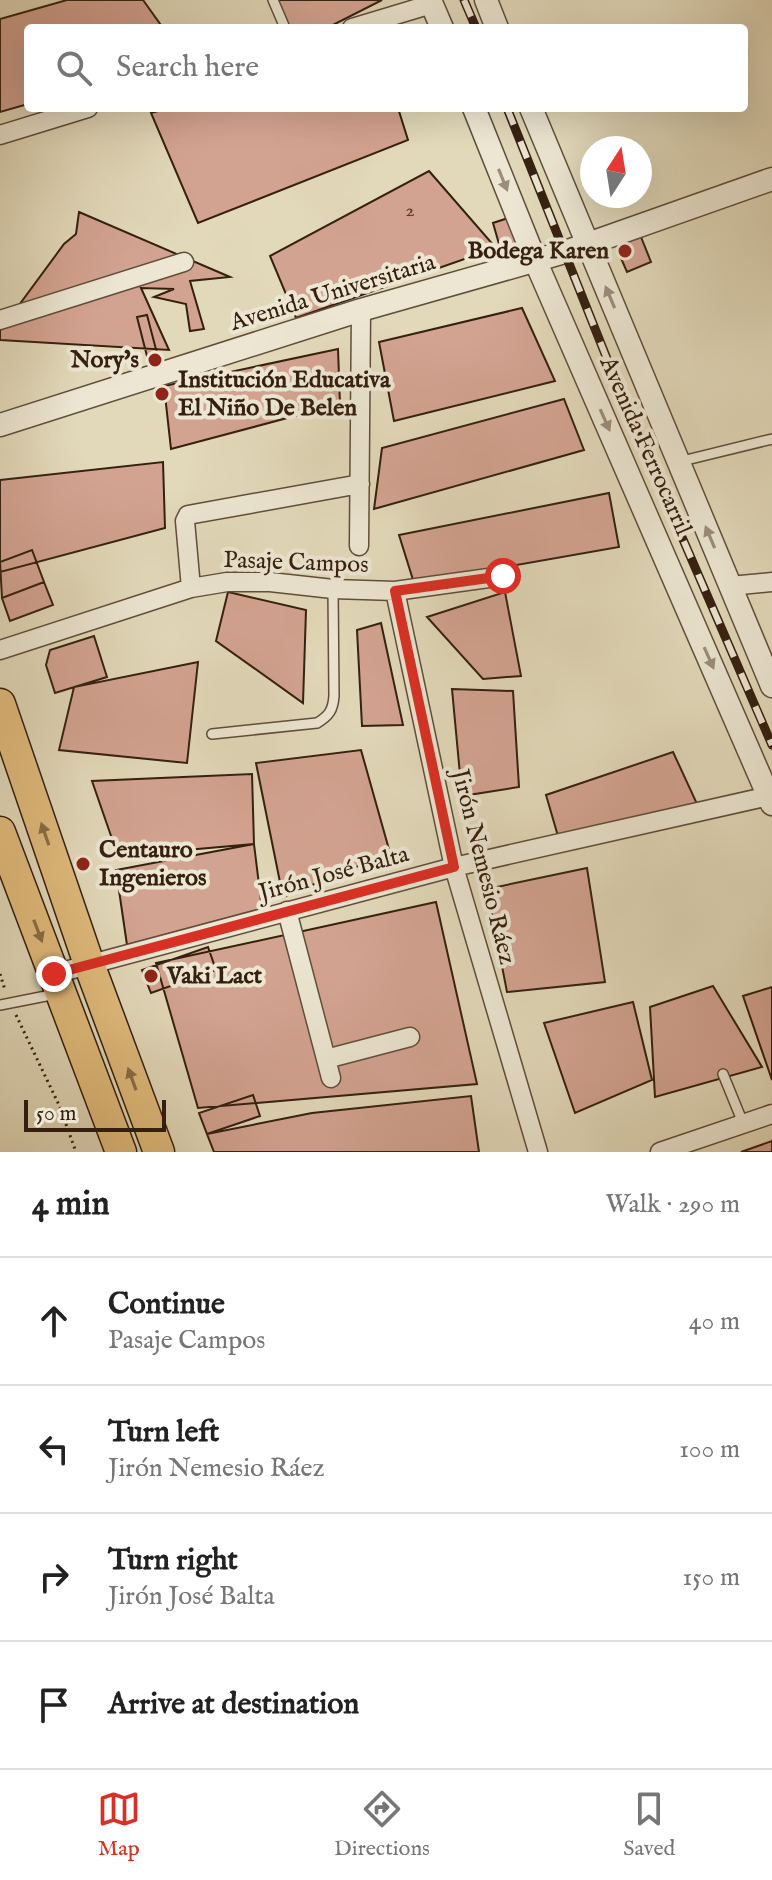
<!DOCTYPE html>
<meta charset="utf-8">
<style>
body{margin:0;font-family:"IM FELL English",serif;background:#f2f2f2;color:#222}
.compass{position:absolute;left:580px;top:136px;width:72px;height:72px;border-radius:50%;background:#fff;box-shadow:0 8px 32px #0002;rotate:12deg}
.scale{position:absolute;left:24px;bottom:20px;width:142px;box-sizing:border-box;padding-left:8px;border:4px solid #35200f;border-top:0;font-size:22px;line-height:28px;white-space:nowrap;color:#35200f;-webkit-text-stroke:6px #ece6d2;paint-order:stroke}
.stop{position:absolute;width:24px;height:24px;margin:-18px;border:6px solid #d93025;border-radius:50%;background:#fff}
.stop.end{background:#d93025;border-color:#fff;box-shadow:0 2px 8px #0008}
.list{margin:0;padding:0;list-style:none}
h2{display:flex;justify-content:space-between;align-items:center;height:104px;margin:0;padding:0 32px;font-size:34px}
h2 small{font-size:26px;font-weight:400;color:#767676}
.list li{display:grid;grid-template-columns:52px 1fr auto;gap:24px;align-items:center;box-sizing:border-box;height:128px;padding:0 32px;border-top:2px solid #e0e0e0}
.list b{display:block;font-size:30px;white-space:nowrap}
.list p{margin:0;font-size:26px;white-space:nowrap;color:#767676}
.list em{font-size:26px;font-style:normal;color:#767676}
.icon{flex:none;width:44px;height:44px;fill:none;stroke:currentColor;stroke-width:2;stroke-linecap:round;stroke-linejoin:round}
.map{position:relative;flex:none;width:772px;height:1152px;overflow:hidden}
.search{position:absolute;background:#fff;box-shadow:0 8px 32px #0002;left:24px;right:24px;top:24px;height:88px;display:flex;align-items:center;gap:20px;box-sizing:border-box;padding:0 28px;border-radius:8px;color:#767676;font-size:30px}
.sheet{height:616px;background:#fff}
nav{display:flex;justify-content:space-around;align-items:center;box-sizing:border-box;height:112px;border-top:2px solid #e0e0e0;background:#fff;font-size:22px;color:#767676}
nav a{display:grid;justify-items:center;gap:4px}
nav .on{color:#d93025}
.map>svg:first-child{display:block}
.building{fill:#d3a391;stroke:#35200f;stroke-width:2}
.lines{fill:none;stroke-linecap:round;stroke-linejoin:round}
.service-casing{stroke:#604e3a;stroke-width:12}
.minor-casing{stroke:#604e3a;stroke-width:21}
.tertiary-casing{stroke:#604e3a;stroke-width:25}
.trunk-casing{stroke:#35200f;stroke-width:33}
.path{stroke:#35200f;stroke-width:3;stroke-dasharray:2 4;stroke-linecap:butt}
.service{stroke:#ece6d2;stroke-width:9}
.minor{stroke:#ece6d2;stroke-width:18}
.tertiary{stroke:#ece6d2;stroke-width:22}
.trunk{stroke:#e1bc7d;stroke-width:30}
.rail-casing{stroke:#35200f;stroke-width:9}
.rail{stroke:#ece6d2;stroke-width:6;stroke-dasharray:18;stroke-linecap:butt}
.oneway{fill:#9a8d7a}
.oneway2{fill:#8b6e46}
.route{stroke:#d93025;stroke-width:10}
.poi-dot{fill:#8f2418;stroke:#ece6d2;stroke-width:3}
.labels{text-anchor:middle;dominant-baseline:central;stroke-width:8;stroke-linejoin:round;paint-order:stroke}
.number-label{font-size:20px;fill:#5c4130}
.poi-label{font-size:24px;font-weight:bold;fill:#35200f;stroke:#ece6d2;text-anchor:start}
.street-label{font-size:24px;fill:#35200f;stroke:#ece6d2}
</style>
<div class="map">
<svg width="772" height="1152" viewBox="0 0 772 1152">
<rect width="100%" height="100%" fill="#e2d9ba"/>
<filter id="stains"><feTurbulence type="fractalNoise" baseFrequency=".0025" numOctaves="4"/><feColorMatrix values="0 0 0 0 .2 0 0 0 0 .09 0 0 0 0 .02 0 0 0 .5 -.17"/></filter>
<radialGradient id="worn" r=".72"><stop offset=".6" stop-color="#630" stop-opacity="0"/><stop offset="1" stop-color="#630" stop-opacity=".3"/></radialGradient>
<path class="building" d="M67 0H143L163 28H28V104L0 112V19Z
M275 0H382L327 28H286Z
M168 108H398L408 140 198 223 151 113Z
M429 171 496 248 296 318 270 256Z
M79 212 230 277 190 281 204 329 190 331 186 304 154 297 174 289 141 288 169 350 0 340V331L64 244 76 234Z
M511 217 518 241 508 256 503 258 493 223Z
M641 237 651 262 627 272 620 256 624 243Z
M522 308 555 381 394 421 379 342Z
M147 315 159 361 149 364 137 317Z
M338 349 340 404 171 449 164 386Z
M564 399 584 450 374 509 382 448Z
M163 462 165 528 0 572V480Z
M609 493 619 547 414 583 399 535Z
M32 550 44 582 2 598 0 562Z
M44 582 53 605 10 621 2 598Z
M228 592 306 610 303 703 216 641Z
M505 592 521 676 483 679 427 617Z
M381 623 403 725 362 726 357 630Z
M94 636 107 677 55 693 46 665 50 650Z
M198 662 187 763 59 750 74 687Z
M452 689 513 691 519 787 462 796Z
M361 750 390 853 283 897 256 763Z
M673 752 698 806 560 843 546 795Z
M252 774 254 844 118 856 92 781Z
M254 844 262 909 127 945 116 870Z
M587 868 605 982 507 992 487 889Z
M436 902 477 1084 198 1108 156 963Z
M208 947 216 970 151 993 142 970Z
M713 986 762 1067 655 1097 650 1007Z
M772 987V1080L743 996Z
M633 1002 652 1080 575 1113 544 1023Z
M253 1095 260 1116 207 1134 199 1113Z
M471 1096 479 1152H214L207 1134 312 1113Z
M772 1141V1152H741Z"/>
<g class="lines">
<g class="service-casing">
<path id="service" d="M273 0 285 28
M678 462 772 439
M212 734 317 723C329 716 333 710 334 696L333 589
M0 1005 56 994
M723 1074 743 1123"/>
</g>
<g class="minor-casing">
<path id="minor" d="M352 28 432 4
M0 135 88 108
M0 320 184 262
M359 546 361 310
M730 586 772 582
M191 588 185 521 188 515 360 484
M395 591 454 867 538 1152
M0 650 191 588 227 582H270L333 589 395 591 503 576
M287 911 331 1078
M54 974 454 867 769 796
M326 1059 410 1037
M660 1152 772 1114"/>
</g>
<g class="tertiary-casing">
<path id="tertiary" d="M430 0 442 28
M486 0 497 28
M474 108 535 260 772 804
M531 108 772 686
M0 425 361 310 565 252 772 179"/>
</g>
<g class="trunk-casing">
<path id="trunk" d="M0 704 89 964 159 1152
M0 832 121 1152"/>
</g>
<path class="path" d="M0 974 5 990
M16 1015 59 1105 76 1152"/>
<use href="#service" class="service"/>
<use href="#minor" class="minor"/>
<use href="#tertiary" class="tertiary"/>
<use href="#trunk" class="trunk"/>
<g class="rail-casing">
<path id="rail" d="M464 0 476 28
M507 108 633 424 772 745"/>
</g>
<use href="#rail" class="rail"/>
</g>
<defs><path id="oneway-solid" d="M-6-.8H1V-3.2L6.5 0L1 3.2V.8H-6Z" transform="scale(2)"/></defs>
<g class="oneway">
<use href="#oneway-solid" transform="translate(503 180) rotate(68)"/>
<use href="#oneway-solid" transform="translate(610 297) rotate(-113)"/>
<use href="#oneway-solid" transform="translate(605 420) rotate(66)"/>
<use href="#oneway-solid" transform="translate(710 537) rotate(-113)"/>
<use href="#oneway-solid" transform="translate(709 658) rotate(66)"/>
</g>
<g class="oneway2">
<use href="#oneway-solid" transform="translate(45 834) rotate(-109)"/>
<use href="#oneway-solid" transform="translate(38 931) rotate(69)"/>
<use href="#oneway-solid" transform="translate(132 1079) rotate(-110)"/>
</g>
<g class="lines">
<path class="route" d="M54 974 454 867 395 591 503 576"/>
</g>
<g class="poi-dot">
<circle cx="625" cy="251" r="8"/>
<circle cx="155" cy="360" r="8"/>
<circle cx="162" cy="394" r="8"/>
<circle cx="83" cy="864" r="8"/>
<circle cx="151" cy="976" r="8"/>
</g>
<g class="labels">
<g class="number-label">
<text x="410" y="210">2</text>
</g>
<g class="poi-label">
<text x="609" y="251" text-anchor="end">Bodega Karen</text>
<text x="139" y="360" text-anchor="end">Nory's</text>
<text x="178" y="380">Institución Educativa<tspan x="178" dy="28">El Niño De Belen</tspan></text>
<text x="99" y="850">Centauro<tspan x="99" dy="28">Ingenieros</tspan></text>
<text x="167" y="976">Vaki Lact</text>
</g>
<g class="street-label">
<text transform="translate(333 293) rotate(-17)">Avenida Universitaria</text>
<text transform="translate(645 446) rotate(66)">Avenida Ferrocarril</text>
<text transform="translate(296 563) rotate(2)">Pasaje Campos</text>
<text transform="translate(483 867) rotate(76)">Jirón Nemesio Ráez</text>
<text transform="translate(334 874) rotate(-15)">Jirón José Balta</text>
</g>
</g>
<rect width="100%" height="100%" filter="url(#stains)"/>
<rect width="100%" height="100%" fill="url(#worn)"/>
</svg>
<svg class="compass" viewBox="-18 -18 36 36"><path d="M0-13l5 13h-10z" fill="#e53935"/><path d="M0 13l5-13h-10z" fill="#767676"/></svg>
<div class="scale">50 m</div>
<div class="stop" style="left:503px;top:576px"></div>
<div class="stop end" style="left:54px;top:974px"></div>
<div class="search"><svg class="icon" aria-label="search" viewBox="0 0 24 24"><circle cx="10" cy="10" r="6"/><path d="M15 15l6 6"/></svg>Search here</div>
</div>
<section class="sheet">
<h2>4 min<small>Walk · 290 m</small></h2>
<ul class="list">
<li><svg class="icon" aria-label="ahead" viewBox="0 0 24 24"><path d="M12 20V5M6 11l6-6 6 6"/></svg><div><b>Continue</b><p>Pasaje Campos</p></div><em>40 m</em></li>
<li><svg class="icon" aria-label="left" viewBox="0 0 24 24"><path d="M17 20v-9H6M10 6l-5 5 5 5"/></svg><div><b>Turn left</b><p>Jirón Nemesio Ráez</p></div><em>100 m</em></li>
<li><svg class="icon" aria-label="right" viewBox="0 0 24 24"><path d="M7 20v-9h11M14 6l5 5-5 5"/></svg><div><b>Turn right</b><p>Jirón José Balta</p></div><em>150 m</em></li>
<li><svg class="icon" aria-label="arrive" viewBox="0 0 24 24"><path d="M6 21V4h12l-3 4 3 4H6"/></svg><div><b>Arrive at destination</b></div></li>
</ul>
</section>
<nav>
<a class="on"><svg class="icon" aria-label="map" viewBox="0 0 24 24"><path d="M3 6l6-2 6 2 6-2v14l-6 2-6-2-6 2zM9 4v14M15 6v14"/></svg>Map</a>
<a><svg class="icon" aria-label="directions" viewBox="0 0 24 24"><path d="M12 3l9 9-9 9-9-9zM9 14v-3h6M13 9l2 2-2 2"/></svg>Directions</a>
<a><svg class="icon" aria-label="saved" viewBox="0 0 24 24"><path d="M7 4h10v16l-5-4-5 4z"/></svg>Saved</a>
</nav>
